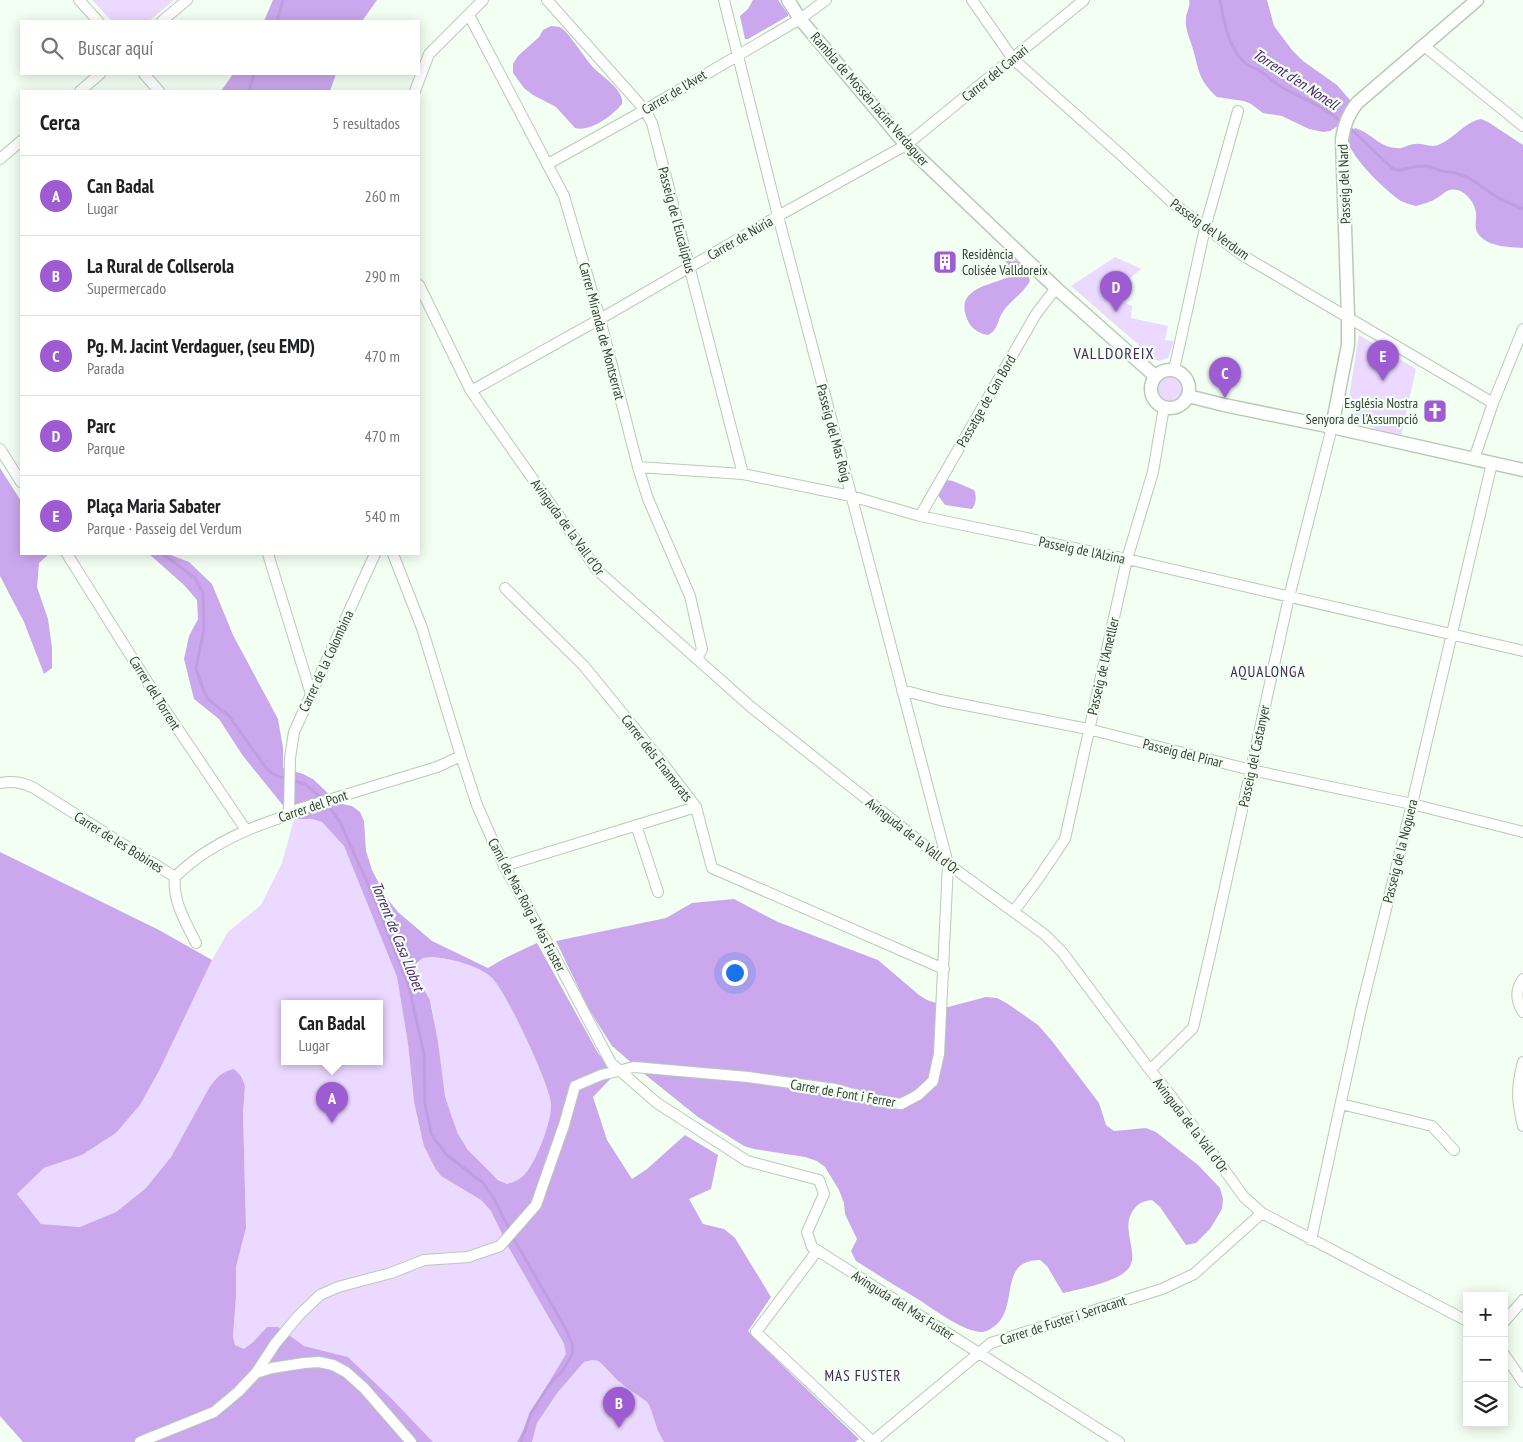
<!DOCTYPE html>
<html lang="es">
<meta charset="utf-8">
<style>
body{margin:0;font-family:"PT Sans Narrow",sans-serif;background:#f2f2f2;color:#202124}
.controls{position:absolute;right:15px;bottom:15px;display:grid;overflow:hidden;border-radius:0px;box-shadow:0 2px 12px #0003}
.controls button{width:45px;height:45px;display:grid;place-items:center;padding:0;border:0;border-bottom:1px solid #e0e0e0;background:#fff;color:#202124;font:25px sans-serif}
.you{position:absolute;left:734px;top:972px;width:18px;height:18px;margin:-12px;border:4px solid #fff;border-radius:50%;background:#1a73e8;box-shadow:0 0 0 8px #1a73e833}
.badge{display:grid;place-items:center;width:32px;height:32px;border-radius:50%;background:#9d5cd2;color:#fff;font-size:16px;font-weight:700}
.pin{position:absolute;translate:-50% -41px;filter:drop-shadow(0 1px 2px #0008)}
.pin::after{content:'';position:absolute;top:26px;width:18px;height:15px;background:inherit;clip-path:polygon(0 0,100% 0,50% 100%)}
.popup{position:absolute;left:281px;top:1000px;width:102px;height:65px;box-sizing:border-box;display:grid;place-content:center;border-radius:0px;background:#fff;filter:drop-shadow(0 1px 4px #0005);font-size:16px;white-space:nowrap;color:#757577}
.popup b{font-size:19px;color:#202124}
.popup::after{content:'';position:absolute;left:50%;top:100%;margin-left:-10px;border:10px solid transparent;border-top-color:#fff}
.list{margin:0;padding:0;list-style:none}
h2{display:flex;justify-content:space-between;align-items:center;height:65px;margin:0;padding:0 20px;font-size:21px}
h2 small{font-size:16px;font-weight:400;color:#757577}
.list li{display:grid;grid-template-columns:32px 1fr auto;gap:15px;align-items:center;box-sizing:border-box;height:80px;padding:0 20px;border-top:1px solid #e0e0e0}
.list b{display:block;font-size:19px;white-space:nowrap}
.list p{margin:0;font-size:16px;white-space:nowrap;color:#757577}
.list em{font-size:16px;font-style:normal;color:#757577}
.icon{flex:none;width:28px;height:28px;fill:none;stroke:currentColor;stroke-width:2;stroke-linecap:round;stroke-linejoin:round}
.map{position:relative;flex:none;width:1523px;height:1442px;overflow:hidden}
.search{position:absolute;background:#fff;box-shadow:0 2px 12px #0003;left:20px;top:20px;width:400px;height:55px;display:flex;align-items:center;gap:12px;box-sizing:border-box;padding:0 18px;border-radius:0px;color:#757577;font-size:19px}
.panel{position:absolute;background:#fff;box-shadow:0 2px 12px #0003;left:20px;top:90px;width:400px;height:465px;border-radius:0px}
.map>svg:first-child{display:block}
.green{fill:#ecd9ff;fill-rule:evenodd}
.forest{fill:#cba8ed;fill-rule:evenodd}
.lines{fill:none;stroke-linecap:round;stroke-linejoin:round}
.stream{stroke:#c09de1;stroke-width:3}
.minor-casing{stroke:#b7cbb7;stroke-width:12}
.tertiary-casing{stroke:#b7cbb7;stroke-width:15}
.minor{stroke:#fff;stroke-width:10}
.tertiary{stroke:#fff;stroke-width:12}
.labels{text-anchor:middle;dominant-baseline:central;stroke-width:4.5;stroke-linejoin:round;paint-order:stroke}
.street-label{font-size:14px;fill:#373f37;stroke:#f2fff2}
.poi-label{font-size:14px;fill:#373f37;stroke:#f2fff2;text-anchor:start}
.water-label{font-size:15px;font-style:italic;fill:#4f2271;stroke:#f2fff2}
.neighbourhood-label{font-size:15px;letter-spacing:1px;fill:#44255d;stroke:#f2fff2}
.quarter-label{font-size:16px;letter-spacing:1px;fill:#44255d;stroke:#f2fff2}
</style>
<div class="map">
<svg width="1523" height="1442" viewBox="0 0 1523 1442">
<rect width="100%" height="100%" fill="#f2fff2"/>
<path class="green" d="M92 0H174L149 21H112Z
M1115 257 1141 269 1123 284C1119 294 1121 303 1132 306L1131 318 1168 326 1165 340 1174 341 1168 358 1159 361 1156 360 1071 286Z
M1359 335 1416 369 1400 441 1361 422 1348 403Z
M1156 389a13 13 0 1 1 26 0a13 13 0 1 1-26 0Z
M294 819H312L322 822 344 846 397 977 408 1044 414 1103 438 1173 446 1179 481 1200 491 1211 566 1349V1354L543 1392 517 1442H433L392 1399 348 1357 304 1346 278 1327H267L253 1342 244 1349 235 1345 233 1336 236 1297V1267L246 1228 243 1113 245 1086 216 1079 209 1088 171 1157 145 1189 116 1212 81 1227 41 1224 17 1194 44 1168 82 1155 116 1133 140 1105 159 1071 212 960 228 932 261 905 282 863ZM284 1004H380V1062H284Z
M433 957C451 959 477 965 491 977 505 989 550 1085 551 1104 552 1121 536 1163 524 1175 519 1180 514 1182 507 1184 489 1176 466 1150 457 1132 441 1098 442 1059 434 1023 433 1016 433 1007 430 1001 424 983 405 976 423 958Z
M593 1360 598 1361 602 1364 618 1381 647 1402 650 1407 658 1431 664 1442H532L537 1423 558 1392 584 1362Z"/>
<path class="forest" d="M273 0H377L362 21H264Z
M753 0H778L788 14V16L748 39H745L740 16 748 9Z
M1189 0H1267L1274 26 1292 50 1303 61 1337 85 1350 100V107L1341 124 1330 131 1323 132 1309 129 1282 116 1263 113 1251 104 1244 101 1217 97C1197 79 1199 68 1192 46 1189 37 1185 28 1186 19 1186 12 1191 7 1189 0Z
M551 26 560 27 565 31C575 42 582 54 591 65 599 75 625 89 622 104 612 116 591 132 575 128L556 107 533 95 524 88 513 73V64L518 56 539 37 543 30Z
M233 74H336L330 91H221Z
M1481 119 1488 122 1523 145V248C1509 247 1489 247 1479 235 1473 228 1477 221 1476 213 1475 202 1463 187 1450 190 1445 191 1442 195 1437 198 1431 202 1423 204 1416 206 1411 205 1406 203 1401 201 1387 192 1350 157 1348 140 1348 139 1349 133 1349 132L1355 128C1370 132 1380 148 1397 148 1404 149 1408 144 1415 144 1423 143 1430 148 1438 145 1454 139 1464 122 1481 119Z
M1005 256C1016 258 1028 269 1030 281 1023 294 1008 302 1001 315 997 323 997 331 988 335 981 334 973 330 969 323 951 288 990 286 1011 276L1012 269 1005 261Z
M0 468 21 501V554H49L39 563 37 587 48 619 52 648V668L44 674 24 622 0 576Z
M946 480 953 481 974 490C977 496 976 504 972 509L945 505 937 494 939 486Z
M149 554H168L189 562 212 584 233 635 278 719 283 748V768L303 774 313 779 334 799 342 804 352 806 360 812 364 821 366 851 372 870 386 897 398 912 432 941 488 968 505 958 537 943 598 1053 615 1074 593 1097 607 1140 632 1179 647 1169 685 1135 718 1155 711 1189 689 1199 703 1224 724 1229 735 1238 771 1297 748 1331 793 1376 859 1439 855 1442H664L658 1431 650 1407 647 1402 618 1381 602 1364 598 1361 593 1360 584 1362 558 1392 537 1423 532 1442H517L543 1392 566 1354 564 1344 509 1248 491 1211 481 1200 441 1176 435 1168 424 1146 414 1102 408 1044 397 977 344 846 322 822 312 819H294L243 756 219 719 194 699 184 659 189 636 198 619 197 600 184 585ZM433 957C451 959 477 965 491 977 505 989 550 1085 551 1104 552 1121 536 1163 524 1175 519 1180 514 1182 507 1184L498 1180 468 1150 458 1134 451 1115 445 1096 438 1042 430 1000 415 974 416 964 423 958Z
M0 852 159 930 212 960 159 1071 140 1105 116 1133 82 1155 44 1168 17 1194 41 1224 80 1227 116 1212 145 1189 171 1157 209 1088C217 1077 221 1072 234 1069L241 1076 245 1086 243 1113 246 1228 236 1267V1297L233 1336 235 1345 244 1349 253 1342 267 1327H278L304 1346 348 1357 392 1399 433 1442H23L0 1416Z
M734 899 778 922 878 960 919 995 927 1000 948 1007 986 997 997 998 1008 1004 1038 1025 1052 1041 1099 1103 1106 1125 1114 1131 1146 1128 1156 1132 1198 1165 1220 1188 1223 1199 1222 1209 1210 1229 1196 1243 1186 1245 1160 1207 1152 1200C1142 1201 1136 1204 1131 1214 1122 1231 1140 1256 1128 1269 1117 1282 1080 1289 1063 1293L1047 1266 1040 1260C998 1260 1019 1305 996 1325 992 1328 987 1332 982 1332 964 1332 936 1311 921 1301 899 1288 878 1275 856 1261L851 1251 857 1239 845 1214 844 1203 839 1190 825 1167 817 1161 805 1157 754 1149 744 1146 698 1117 648 1077 612 1046 588 1008 556 941 666 918 692 903Z"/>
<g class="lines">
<path class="stream" d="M1220 0C1224 21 1228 49 1246 64 1250 67 1256 68 1260 71 1268 76 1274 83 1282 87 1301 98 1323 106 1339 120
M277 21 283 0
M249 91 254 74
M1350 128 1393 169 1400 170 1414 167 1428 166 1442 171 1456 173 1469 178 1500 199 1523 209
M163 554 195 578 203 593 204 629 196 668 204 692 208 699 229 716 266 768 272 773 280 777 305 784 325 801 340 822 375 900 409 987 424 1054 425 1104 431 1133 435 1140 447 1155 483 1183 493 1197 510 1230
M512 1236 566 1329 573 1346 572 1355 563 1370 550 1384 531 1413 521 1442"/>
<g class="minor-casing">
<path id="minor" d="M79 0 98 21
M547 0 645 110 652 123 743 474
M972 0 1013 59 1119 153 1174 204 1242 255 1493 403
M469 15 564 196 600 319 638 467 648 499 690 596 702 649 697 659
M162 21 187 0
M1423 45 1523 126
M144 74 159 91
M80 91 100 74
M415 91 429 54 483 0
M0 159 21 141
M548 164 645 110 800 19 826 0
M419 285 471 391 597 570 751 707 948 864 1044 934 1062 952 1150 1070 1171 1096 1244 1197 1262 1213 1467 1321
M1174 370 1205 228 1238 111
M471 391 600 319 778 216 906 145 1084 0
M0 449 21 482
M1474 459 1493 403 1523 329
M638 467 743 474 851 496 920 516 1127 559 1523 651
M920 516 1036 314 1056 288
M67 554 163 707 246 830
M268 554 311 694
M393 554 422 628 461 756 477 805 504 866 554 955 611 1063 657 1103 747 1161 819 1180 824 1194 807 1232 812 1247 1119 1442
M505 588 584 666 658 757 696 807 712 868 944 969
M902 690 940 700 1088 729 1251 770 1412 804 1523 832
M0 783C13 781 22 782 34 788L175 877
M289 812 290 758 294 732 375 554
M636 825 658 892
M504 866 696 807
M175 877C204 848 247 828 286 816L289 812 437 767 461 756
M175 877C172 900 186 923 196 943
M1014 911 1038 879 1065 839 1127 559 1153 472 1164 407
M1523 979C1515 990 1516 1001 1523 1012
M1523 1062C1516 1088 1517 1101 1523 1126
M1150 1070 1193 1028 1214 937 1289 597 1332 427
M1341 1104 1432 1126 1454 1150
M1311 1240 1361 1010 1412 804 1492 463
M817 1251 756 1332 873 1442
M1504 1322 1523 1300
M1504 1354 1523 1382
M256 1373 272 1368 304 1363 319 1362 333 1365 346 1372 364 1388 411 1442
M140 1442 214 1412 238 1392 256 1373 275 1344 299 1315 320 1295 338 1287 391 1273 424 1260 468 1257 500 1246 536 1205 564 1125 575 1086 601 1075 634 1067 748 1077 835 1089 879 1101 901 1104 918 1095 933 1081 939 1054 948 864 778 216 724 0
M872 1442 991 1343 1162 1289 1194 1274 1262 1213"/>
</g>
<g class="tertiary-casing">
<path id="tertiary" d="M788 0 800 19 906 145 1056 288 1155 376
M1151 389a19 19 0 1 1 38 0a19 19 0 1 1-38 0Z
M1188 396 1224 405 1332 427 1523 470
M1332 427 1348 345V316L1342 139C1344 125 1348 114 1357 103L1477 0"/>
</g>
<use href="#minor" class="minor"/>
<use href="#tertiary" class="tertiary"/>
</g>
<defs>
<g id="building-square" transform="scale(1.25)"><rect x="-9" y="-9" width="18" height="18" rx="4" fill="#9d5cd2" stroke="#f2fff2"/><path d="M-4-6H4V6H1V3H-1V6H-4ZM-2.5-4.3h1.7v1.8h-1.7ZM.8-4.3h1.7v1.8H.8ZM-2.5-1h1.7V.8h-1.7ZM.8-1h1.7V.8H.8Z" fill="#fff"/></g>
<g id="church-square" transform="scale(1.25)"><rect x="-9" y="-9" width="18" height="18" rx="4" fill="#9d5cd2" stroke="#f2fff2"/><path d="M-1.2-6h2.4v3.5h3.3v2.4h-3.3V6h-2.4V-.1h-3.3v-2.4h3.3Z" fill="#fff"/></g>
</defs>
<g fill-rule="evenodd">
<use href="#building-square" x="945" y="262"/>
<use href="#church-square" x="1435" y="411"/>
</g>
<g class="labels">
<g class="street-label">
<text transform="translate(995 73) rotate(-39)">Carrer del Canari</text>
<text transform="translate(674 92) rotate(-31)">Carrer de l'Avet</text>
<text transform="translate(870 99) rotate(49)">Rambla de Mossèn Jacint Verdaguer</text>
<text transform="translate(1344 184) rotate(-92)">Passeig del Nard</text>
<text transform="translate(677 220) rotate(75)">Passeig de l'Eucaliptus</text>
<text transform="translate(1210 229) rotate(36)">Passeig del Verdum</text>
<text transform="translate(740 238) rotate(-30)">Carrer de Núria</text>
<text transform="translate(602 331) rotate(75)">Carrer Miranda de Montserrat</text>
<text transform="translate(986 401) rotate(-60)">Passatge de Can Bord</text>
<text transform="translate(834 433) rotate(75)">Passeig del Mas Roig</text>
<text transform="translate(568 527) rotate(54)">Avinguda de la Vall d'Or</text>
<text transform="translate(1082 550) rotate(12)">Passeig de l'Alzina</text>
<text transform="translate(326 661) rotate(-65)">Carrer de la Colombina</text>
<text transform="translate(1103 666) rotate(-77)">Passeig de l'Ametller</text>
<text transform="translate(155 693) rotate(58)">Carrer del Torrent</text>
<text transform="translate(1183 753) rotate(14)">Passeig del Pinar</text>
<text transform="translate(1254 756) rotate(-78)">Passeig del Castanyer</text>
<text transform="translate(657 758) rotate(52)">Carrer dels Enamorats</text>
<text transform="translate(313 806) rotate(-19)">Carrer del Pont</text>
<text transform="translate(913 836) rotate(38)">Avinguda de la Vall d'Or</text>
<text transform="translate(119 842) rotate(32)">Carrer de les Bobines</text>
<text transform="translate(1400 851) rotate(-76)">Passeig de la Noguera</text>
<text transform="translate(527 905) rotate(62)">Camí de Mas Roig a Mas Fuster</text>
<text transform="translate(843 1093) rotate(10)">Carrer de Font i Ferrer</text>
<text transform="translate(1191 1125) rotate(53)">Avinguda de la Vall d'Or</text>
<text transform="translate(903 1305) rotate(32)">Avinguda del Mas Fuster</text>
<text transform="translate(1063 1320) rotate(-18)">Carrer de Fuster i Serracant</text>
</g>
<g class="poi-label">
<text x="962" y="254">Residència<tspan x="962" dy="16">Colisée Valldoreix</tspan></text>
<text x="1418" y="403" text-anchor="end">Església Nostra<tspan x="1418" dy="16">Senyora de l'Assumpció</tspan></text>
</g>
<g class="water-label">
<text transform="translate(1296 79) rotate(33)">Torrent d'en Nonell</text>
<text transform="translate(398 936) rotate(68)">Torrent de Casa Llobet</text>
</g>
<g class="neighbourhood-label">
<text x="1268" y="671">AQUALONGA</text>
<text x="863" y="1375">MAS FUSTER</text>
</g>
<g class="quarter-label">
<text x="1114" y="353">VALLDOREIX</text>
</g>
</g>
</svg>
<div class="controls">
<button>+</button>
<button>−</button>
<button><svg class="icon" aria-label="layers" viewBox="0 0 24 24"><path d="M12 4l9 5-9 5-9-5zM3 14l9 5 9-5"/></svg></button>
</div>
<div class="you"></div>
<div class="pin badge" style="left:332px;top:1123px">A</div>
<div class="popup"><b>Can Badal</b>Lugar</div>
<div class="pin badge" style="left:619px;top:1428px">B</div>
<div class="pin badge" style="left:1225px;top:398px">C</div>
<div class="pin badge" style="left:1116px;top:312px">D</div>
<div class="pin badge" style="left:1383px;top:381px">E</div>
<div class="search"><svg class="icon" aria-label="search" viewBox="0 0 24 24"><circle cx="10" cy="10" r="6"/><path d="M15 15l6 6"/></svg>Buscar aquí</div>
<section class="panel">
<h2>Cerca<small>5 resultados</small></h2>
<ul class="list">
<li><span class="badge">A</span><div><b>Can Badal</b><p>Lugar</p></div><em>260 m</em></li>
<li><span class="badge">B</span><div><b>La Rural de Collserola</b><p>Supermercado</p></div><em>290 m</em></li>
<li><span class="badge">C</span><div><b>Pg. M. Jacint Verdaguer, (seu EMD)</b><p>Parada</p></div><em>470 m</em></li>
<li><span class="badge">D</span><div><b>Parc</b><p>Parque</p></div><em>470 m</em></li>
<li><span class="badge">E</span><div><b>Plaça Maria Sabater</b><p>Parque · Passeig del Verdum</p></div><em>540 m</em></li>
</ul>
</section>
</div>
